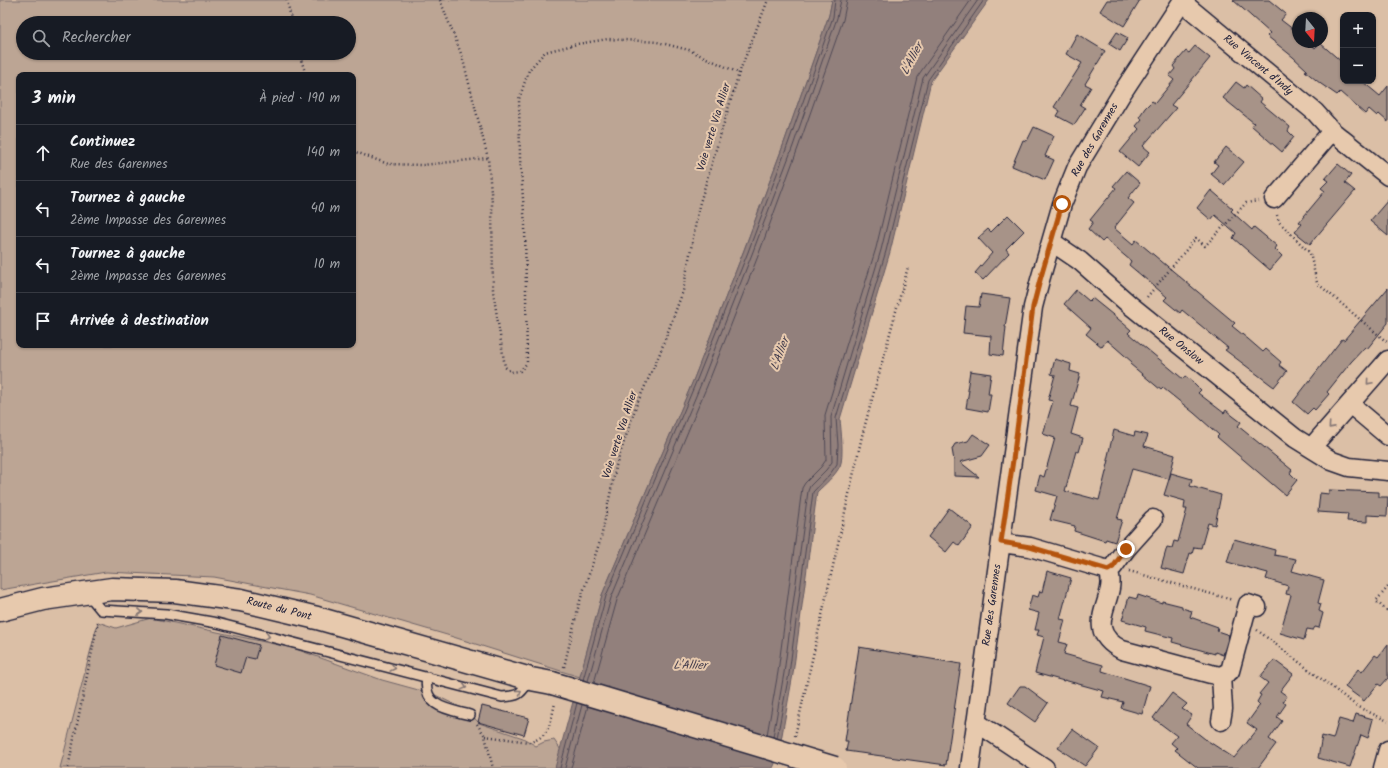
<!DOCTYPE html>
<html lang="fr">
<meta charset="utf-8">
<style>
body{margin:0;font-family:Kalam,sans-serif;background:#242831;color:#f1f3f6}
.controls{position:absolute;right:12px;top:12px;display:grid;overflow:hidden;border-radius:8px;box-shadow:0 1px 3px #0004}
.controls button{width:36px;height:36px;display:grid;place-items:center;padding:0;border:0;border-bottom:1px solid #363941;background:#171b24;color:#f1f3f6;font:20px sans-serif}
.compass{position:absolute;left:1292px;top:12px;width:36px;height:36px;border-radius:50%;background:#171b24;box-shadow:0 1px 3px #0004;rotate:162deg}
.stop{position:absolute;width:12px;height:12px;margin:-9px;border:3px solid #b45309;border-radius:50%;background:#fff}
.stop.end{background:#b45309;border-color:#fff;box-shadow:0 1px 4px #0008}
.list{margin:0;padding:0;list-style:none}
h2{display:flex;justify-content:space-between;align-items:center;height:52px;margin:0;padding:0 16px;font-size:17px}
h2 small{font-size:13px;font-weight:400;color:#9ea1a6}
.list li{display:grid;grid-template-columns:26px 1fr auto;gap:12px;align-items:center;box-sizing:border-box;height:56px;padding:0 16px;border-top:1px solid #363941}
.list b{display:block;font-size:15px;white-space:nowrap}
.list p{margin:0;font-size:13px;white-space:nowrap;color:#9ea1a6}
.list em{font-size:13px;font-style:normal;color:#9ea1a6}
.icon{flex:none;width:22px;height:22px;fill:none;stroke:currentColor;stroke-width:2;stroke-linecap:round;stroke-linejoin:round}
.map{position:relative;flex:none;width:1388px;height:768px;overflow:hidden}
.search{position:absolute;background:#171b24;box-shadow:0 1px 3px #0004;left:16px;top:16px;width:340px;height:44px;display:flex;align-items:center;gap:10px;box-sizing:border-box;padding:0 14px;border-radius:22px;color:#9ea1a6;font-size:15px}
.panel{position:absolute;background:#171b24;box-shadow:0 1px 3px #0004;left:16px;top:72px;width:340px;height:276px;border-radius:8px}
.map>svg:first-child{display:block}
.green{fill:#bca594;stroke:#6f6468;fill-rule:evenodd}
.water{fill:#92807c;stroke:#655a62}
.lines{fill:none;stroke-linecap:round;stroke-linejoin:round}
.shore{stroke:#4f4855;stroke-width:1}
.building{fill:#a79388;stroke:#22223b}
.lane-casing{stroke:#22223b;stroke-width:12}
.street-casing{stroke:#22223b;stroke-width:21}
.secondary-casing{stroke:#22223b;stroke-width:25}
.path{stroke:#22223b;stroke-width:2.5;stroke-dasharray:1 3;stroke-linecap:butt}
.lane{stroke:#e7c9ad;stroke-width:9}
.street{stroke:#e7c9ad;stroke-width:18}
.secondary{stroke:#e7c9ad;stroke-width:22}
.secondary-bridge-casing{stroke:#22223b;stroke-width:25;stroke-linecap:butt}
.secondary-bridge{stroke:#e7c9ad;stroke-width:22}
.oneway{stroke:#847674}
.route{stroke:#b45309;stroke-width:5}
.labels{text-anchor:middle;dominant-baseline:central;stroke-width:4;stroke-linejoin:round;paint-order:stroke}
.street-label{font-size:11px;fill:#22223b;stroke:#e7c9ad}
.water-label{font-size:12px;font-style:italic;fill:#443e4e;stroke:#e7c9ad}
</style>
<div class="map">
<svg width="1388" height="768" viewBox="0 0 1388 768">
<rect width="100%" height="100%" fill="#dbbfa6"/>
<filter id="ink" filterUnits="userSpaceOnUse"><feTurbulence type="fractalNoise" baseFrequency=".025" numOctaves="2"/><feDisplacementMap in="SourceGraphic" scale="8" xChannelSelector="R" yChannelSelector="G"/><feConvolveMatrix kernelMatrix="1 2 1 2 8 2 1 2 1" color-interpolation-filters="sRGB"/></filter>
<g filter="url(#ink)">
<path class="green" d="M0 0H832L829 15 784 143 744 250 693 381 602 595 580 677 447 635 310 595 214 577 106 572 0 590ZM23 23H349V53H23ZM19 75H353V345H19Z
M151 618 293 648 382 680 433 694 468 711 479 723 523 738 536 746 544 742 554 740 565 756 562 768H60L98 622 116 628Z"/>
<path class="water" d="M832 0H989L931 81 890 252 840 419C841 429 844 458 840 466 835 476 825 484 817 492L793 674 778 757 773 768H555L602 595 693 381 744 250 784 143 829 15Z"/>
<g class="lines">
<path class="shore" d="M583 680 606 596 696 382 748 252 788 144 833 17 835 0
M588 681 611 598 701 384 752 254 793 146 837 18 841 0
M594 683 617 600 707 386 758 256 798 148 843 20 847 0
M767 735 778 672 802 488 805 483 821 467 826 460 825 415 876 248 917 77 971 0
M773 737 784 673 808 491 810 486 826 470 832 462 831 417 881 250 923 78 978 0
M777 738 789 674 813 492 830 474 837 464 838 445 836 418 886 251 928 80 984 0
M560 768 577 703
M565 768 582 705
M571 768 588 706"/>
</g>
<path class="building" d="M1107 0H1140L1124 26 1100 11Z
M1233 0H1269L1286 14 1281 20 1298 33V42H1308L1315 48 1320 43 1343 63V81H1362L1380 96 1388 86V122L1379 114 1377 116 1369 109 1365 114 1340 92 1337 95 1321 84 1305 71 1307 70 1293 57 1267 36 1270 33Z
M1117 32 1128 38 1120 51 1109 44Z
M1077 34 1105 51 1085 84 1091 87 1080 105 1085 108 1074 125 1057 116 1060 111 1054 107 1082 63 1066 54Z
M1195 46 1210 58 1171 105 1176 108 1143 146 1150 152 1138 167 1120 152 1139 129 1136 126 1142 119 1139 117 1145 108 1152 101 1155 103 1174 80 1169 76 1175 69 1173 66 1186 51 1189 53Z
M1236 82 1244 88 1246 85 1262 99 1260 102 1290 127 1288 131 1294 137 1282 152 1252 126 1254 123 1223 98Z
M1034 127 1054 136 1045 156 1054 160 1045 180 1012 166 1023 140 1027 141Z
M1226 147 1244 162 1224 185 1211 174 1218 165 1214 162Z
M1338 164 1351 175 1345 183 1355 191 1310 244 1295 232 1302 224 1299 222 1325 191 1321 188 1328 181 1325 179Z
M1126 171 1140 183 1128 198 1134 203 1114 228 1133 244 1136 240 1235 323 1232 326 1248 339 1263 352 1266 349 1281 362 1279 365 1287 371 1274 387 1225 350 1228 348 1182 310 1180 313 1164 300 1167 297 1129 265 1131 261 1105 239 1102 242 1088 229 1093 222 1090 220 1116 188 1113 186Z
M1211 190 1233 209 1231 211 1252 230 1254 227 1277 246 1275 249 1282 256 1270 270 1233 238 1236 233 1215 215 1211 220 1197 208Z
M1388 200V236L1370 221Z
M1008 215 1024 231 1006 249 1009 253 983 280 975 273 992 253 978 238 988 229 991 232Z
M1388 288V323L1367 349 1365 347 1351 362 1327 392 1329 394 1315 410 1313 408 1307 414 1293 402 1342 339 1344 340Z
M1076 290 1089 301 1092 298 1123 323 1131 330 1128 333 1135 339 1183 379 1185 376 1193 382 1201 390 1198 393 1224 413 1226 410 1233 416 1241 422 1238 426 1292 470 1290 473 1297 480 1285 495 1217 437 1219 435 1194 413 1163 388 1161 390 1130 364 1132 362 1107 340 1102 347 1086 334 1091 328 1064 304Z
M981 294 1010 298 1005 327H1006L1003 356 990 354 991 336 963 333 966 306 979 307Z
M1055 359 1071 364 1070 371 1080 374 1071 406 1078 408 1071 434 1083 438 1079 452 1076 451 1065 491 1099 500 1109 460H1107L1114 430 1134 436 1135 432 1148 435 1144 446 1175 455 1169 479 1132 469 1117 519 1122 520 1115 542 1106 539 1105 541 1074 531 1075 526 1050 520 1057 496 1036 490 1040 475 1044 477 1055 438 1043 434 1053 401 1048 400 1055 375 1051 374Z
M970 371 991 374 988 394H991L988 412 966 408 969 390H967Z
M973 434 990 445 982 456 960 462 979 477 954 476V461L952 449 955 444 968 441Z
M1171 473 1192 479 1190 486 1221 495 1215 525 1208 523 1201 548 1194 547 1192 554 1190 553 1184 574 1161 568 1167 547 1172 548 1174 541 1178 542 1187 509H1184L1185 501 1164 495Z
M1329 490 1379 492V497H1388L1387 516 1367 515V522L1347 521 1348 514 1318 512 1320 493 1329 494Z
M949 508 973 527 959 546 954 542 946 552 928 537Z
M1234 539 1275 550 1274 555 1296 559 1292 571 1324 580 1318 603 1321 604 1319 611 1323 613 1319 628 1315 627 1313 630 1307 629 1304 640 1280 633 1291 595 1286 594 1288 586 1266 579 1268 573 1227 562Z
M1047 571 1071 578 1060 619 1065 620 1059 642 1067 644 1064 654 1103 665 1102 671 1150 686 1142 714 1121 708 1123 702 1102 697 1104 691 1064 680V681L1035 673 1044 637 1037 635 1039 630H1035L1039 613 1028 610 1032 595 1038 597 1040 591 1042 592Z
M1138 595 1162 603V601L1182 606V608L1192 611 1190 617 1218 627 1217 631 1229 635 1223 655 1215 652V654L1172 642 1173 638 1145 631 1146 627 1122 620 1129 597 1137 599Z
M222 635 259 645 255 659 246 657 241 673 214 665Z
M1388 644V678L1381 686 1378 684 1364 701 1345 687 1358 669 1362 672 1375 655 1378 657Z
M859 647 961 664 946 765 846 751 848 741H845Z
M1274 660 1293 674 1280 691 1287 696 1283 702 1286 704 1277 717 1282 721 1269 739 1276 744 1258 768H1198L1175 750 1177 748 1171 743 1177 736 1153 718 1172 693 1187 704 1182 709 1192 715 1186 724 1205 739 1234 758 1257 730 1247 723 1260 705 1257 702 1261 695 1259 694 1268 683 1260 677Z
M1020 686H1025L1048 703 1035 722 1008 703Z
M482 706 529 718 524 735 478 722Z
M1356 714 1373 719 1368 738 1361 735 1350 767 1318 758 1322 736 1333 739 1339 719 1353 723Z
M1072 729 1099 748 1085 766 1058 748Z"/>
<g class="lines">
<g class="lane-casing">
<path id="lane" d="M87 593 101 610 166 614 217 623 502 697C520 696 520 694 530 680
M427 677C422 707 447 709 470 715"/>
</g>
<g class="street-casing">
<path id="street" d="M1182 2 1315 112 1332 131 1388 176
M1274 199 1332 131
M1052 242 1080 261 1130 305 1295 438 1332 461 1349 467 1388 471
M1350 404 1388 436
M1311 448 1388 360
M1001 543 1030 547 1108 570C1121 598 1078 627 1122 650L1211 674 1221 676 1230 671 1248 604 1257 607
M1108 570 1113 567 1126 549 1153 519
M1221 676 1223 709 1221 721
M976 722 1045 768
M970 768 1033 307 1040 280 1062 204 1077 167 1122 93 1183 0
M1383 768 1388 750"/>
</g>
<g class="secondary-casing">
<path id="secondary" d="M0 610 43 599 112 589 175 591 241 600 317 618 531 679 552 683"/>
</g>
<path class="path" d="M287 0 292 23
M440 0 462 56 488 158 492 203 493 291 505 367 511 372 520 371 527 363 525 226 520 158 519 99 529 70 545 52 577 44 608 39 657 42 689 50 739 73
M299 53 306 75
M353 151 388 164 423 165 488 158
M1277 215 1279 222 1310 253 1317 283 1388 343
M1147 297 1196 238 1205 246 1246 203 1258 201
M1129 571 1233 600
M1388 587 1376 601 1388 612
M1257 630 1358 707 1388 721
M564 667 579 604 601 538 616 466 636 406 660 353 683 291 699 206 739 73 768 0
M477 724 485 736 493 768
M485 736 529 742C550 738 551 720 555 703
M795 736 862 436 908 267
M68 768 98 622"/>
<use href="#lane" class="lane"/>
<use href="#street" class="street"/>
<use href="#secondary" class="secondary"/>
<g class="secondary-bridge-casing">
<path id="secondary-bridge" d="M552 683 835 768"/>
</g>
<use href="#secondary-bridge" class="secondary-bridge"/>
</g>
<defs><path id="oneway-chevron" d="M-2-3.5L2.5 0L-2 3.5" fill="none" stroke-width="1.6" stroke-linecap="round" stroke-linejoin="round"/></defs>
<g class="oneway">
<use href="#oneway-chevron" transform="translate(1369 382) rotate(131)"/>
<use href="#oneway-chevron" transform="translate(1331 426) rotate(132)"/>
<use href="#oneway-chevron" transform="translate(140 612) rotate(3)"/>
<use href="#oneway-chevron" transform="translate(267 636) rotate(15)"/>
<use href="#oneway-chevron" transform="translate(393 668) rotate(14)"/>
<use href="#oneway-chevron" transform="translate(464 687) rotate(15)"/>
<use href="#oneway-chevron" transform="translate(519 692) rotate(-37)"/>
</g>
</g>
<g class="lines" filter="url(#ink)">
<path class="route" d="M1062 204 1040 280 1033 307 1013 460 1001 542 1030 547 1108 570 1113 567 1126 549"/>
</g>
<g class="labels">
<g class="street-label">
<text transform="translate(1258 65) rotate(40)">Rue Vincent d'Indy</text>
<text transform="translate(714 127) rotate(-73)">Voie verte Via Allier</text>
<text transform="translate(1095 140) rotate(-60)">Rue des Garennes</text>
<text transform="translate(1181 346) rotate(39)">Rue Onslow</text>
<text transform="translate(620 435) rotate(-72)">Voie verte Via Allier</text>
<text transform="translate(992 605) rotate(-82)">Rue des Garennes</text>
<text transform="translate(279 609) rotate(14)">Route du Pont</text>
</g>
<g class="water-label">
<text transform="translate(912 59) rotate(-62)">L'Allier</text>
<text transform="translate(780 354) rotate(-70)">L'Allier</text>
<text x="690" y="665">L'Allier</text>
</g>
</g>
</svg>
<div class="controls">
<button>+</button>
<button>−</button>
</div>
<svg class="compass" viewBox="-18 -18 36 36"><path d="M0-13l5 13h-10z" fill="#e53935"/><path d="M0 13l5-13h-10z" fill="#9ea1a6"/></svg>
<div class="stop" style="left:1062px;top:204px"></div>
<div class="stop end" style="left:1126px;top:549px"></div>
<div class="search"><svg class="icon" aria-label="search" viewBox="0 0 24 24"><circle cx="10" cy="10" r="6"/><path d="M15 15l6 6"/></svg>Rechercher</div>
<section class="panel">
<h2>3 min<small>À pied · 190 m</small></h2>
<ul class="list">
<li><svg class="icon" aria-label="ahead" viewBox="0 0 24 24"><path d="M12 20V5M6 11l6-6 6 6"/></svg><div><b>Continuez</b><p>Rue des Garennes</p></div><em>140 m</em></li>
<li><svg class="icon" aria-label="left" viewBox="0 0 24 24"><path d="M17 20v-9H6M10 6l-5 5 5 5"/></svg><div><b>Tournez à gauche</b><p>2ème Impasse des Garennes</p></div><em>40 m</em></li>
<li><svg class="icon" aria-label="left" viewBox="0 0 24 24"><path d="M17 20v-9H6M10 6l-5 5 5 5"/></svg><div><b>Tournez à gauche</b><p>2ème Impasse des Garennes</p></div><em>10 m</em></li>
<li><svg class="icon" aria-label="arrive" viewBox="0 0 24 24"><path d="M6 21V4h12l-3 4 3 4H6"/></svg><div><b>Arrivée à destination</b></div></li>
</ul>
</section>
</div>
